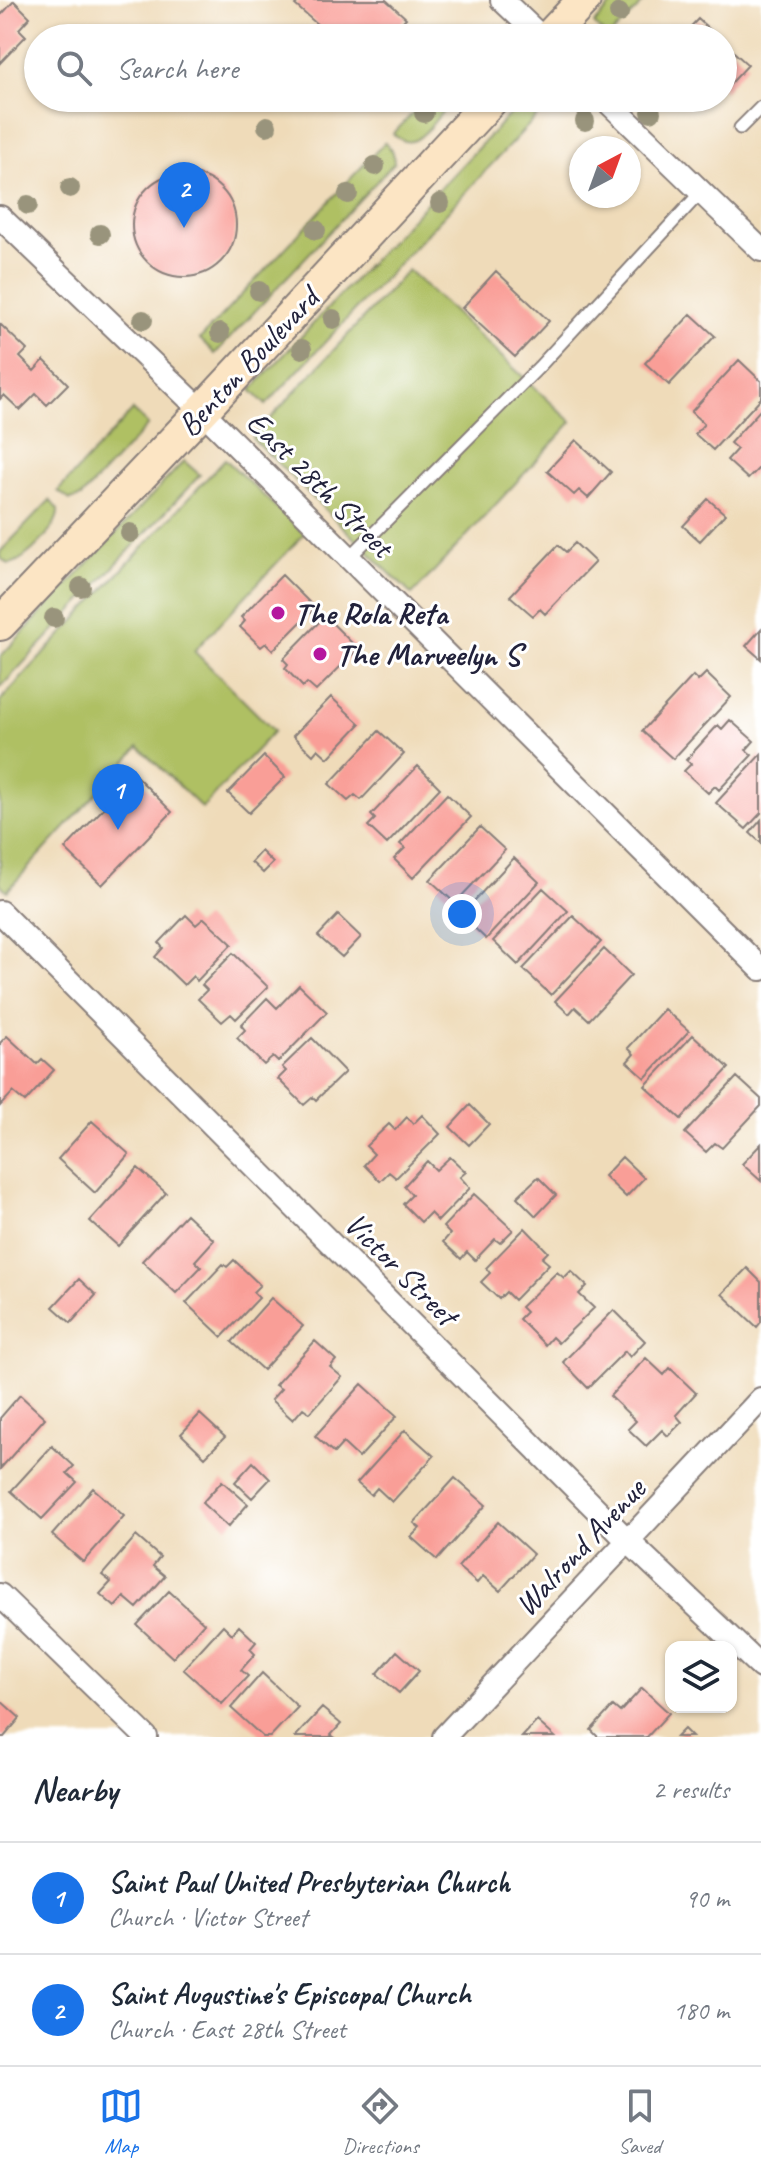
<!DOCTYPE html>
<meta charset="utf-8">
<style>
body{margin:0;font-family:Caveat,sans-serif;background:#f6f6f7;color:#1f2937}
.controls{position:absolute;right:24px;bottom:24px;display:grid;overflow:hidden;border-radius:16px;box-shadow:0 2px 6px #0004}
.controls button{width:72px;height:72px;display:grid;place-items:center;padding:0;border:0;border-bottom:2px solid #e0e1e3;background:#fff;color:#1f2937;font:40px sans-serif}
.compass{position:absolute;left:569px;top:136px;width:72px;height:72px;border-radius:50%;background:#fff;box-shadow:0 2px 6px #0004;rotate:41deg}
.you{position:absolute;left:462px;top:914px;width:28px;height:28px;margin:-20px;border:6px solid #fff;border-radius:50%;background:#1a73e8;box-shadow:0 0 0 12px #1a73e833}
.badge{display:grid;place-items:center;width:52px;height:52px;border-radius:50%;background:#1a73e8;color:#fff;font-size:26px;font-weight:700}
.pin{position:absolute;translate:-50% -66px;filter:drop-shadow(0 2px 4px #0008)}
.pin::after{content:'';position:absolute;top:42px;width:28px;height:24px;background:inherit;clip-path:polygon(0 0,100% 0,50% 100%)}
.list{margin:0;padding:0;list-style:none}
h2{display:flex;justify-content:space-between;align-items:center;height:104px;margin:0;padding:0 32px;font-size:34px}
h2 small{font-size:26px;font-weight:400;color:#747a83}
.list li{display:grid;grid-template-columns:52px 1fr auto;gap:24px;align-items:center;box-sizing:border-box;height:112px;padding:0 32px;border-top:2px solid #e0e1e3}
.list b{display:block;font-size:30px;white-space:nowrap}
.list p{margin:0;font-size:26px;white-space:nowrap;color:#747a83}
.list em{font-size:26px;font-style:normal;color:#747a83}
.icon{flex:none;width:44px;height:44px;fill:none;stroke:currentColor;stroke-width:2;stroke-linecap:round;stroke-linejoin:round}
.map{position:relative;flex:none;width:761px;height:1737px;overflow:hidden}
.search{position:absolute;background:#fff;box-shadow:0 2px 6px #0004;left:24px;right:24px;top:24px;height:88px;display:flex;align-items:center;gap:20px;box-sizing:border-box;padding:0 28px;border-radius:44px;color:#747a83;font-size:30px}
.sheet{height:328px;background:#fff}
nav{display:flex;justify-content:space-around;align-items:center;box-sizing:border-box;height:112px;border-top:2px solid #e0e1e3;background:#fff;font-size:22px;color:#747a83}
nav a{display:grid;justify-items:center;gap:4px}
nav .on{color:#1a73e8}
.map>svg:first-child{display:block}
.grass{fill:#afc063;stroke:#68714f;stroke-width:2}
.building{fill:#f99e97}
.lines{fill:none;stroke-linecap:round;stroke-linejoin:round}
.lane-casing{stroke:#887e7a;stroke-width:15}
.street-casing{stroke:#887e7a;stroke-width:26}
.secondary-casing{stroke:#887e7a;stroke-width:36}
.lane{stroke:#fff;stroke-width:11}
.street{stroke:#fff;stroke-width:22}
.secondary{stroke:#fce5c4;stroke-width:32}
.tree{fill:#99947b}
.poi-dot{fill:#b5179e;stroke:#fff;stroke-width:3}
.labels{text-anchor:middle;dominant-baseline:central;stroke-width:6;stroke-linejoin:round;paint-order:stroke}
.street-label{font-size:32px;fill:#22223b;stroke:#fff}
.poi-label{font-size:32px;font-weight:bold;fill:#22223b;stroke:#fff;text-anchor:start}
</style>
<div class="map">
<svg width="761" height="1737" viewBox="0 0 761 1737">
<rect width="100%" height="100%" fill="#fff"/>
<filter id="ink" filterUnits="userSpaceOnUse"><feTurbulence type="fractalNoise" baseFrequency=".0125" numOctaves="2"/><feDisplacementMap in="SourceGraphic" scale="16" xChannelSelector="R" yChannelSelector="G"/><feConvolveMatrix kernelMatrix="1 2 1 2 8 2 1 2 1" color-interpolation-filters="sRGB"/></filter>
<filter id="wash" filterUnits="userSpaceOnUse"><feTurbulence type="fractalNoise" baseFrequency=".006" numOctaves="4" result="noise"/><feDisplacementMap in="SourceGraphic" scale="32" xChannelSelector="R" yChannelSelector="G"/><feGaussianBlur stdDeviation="1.8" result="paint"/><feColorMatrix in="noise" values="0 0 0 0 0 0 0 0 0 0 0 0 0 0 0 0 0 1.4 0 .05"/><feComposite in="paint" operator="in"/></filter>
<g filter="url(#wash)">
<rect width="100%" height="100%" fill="#efdbb9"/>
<path class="grass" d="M616 0H646L608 38 594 24Z
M427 98H433L445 109C428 127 416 155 393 134Z
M523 100 538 115 266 405 251 390Z
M385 142 393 152 394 163 215 354 200 339Z
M408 270 572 422 412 595 252 438Z
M133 410 148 425 81 497 70 500 58 491Z
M225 459 304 534 194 651 274 731 202 808 139 747 7 891 0 884V701Z
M184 461 200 475 0 688V657Z
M50 500 58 510C60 526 25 562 9 564L0 558V552Z"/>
<g id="blocks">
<path class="building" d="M300 0H386L406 18 392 33 398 38H306L318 25 295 5Z
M14 1 30 17 19 29 26 36 0 63V12L2 14Z
M698 19 719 38H680Z
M723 42 748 65 723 92Z
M132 225a52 52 0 1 1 104 0a52 52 0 1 1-104 0Z
M496 271 549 321 515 357 462 308Z
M691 314 715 336 669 385 645 363Z
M0 324 27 350 20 357 34 371 44 360 68 384 47 405 36 394 20 410 4 395 0 399Z
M739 360 761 381V398L713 450 695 434 704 424 691 412Z
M761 409V466L748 479 727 460 737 449 730 443Z
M576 440 611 472 588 498 579 490 574 495 547 471Z
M708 499 725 514 700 541 683 526Z
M575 543 595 562 545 614 540 609 533 616 510 596 558 545 566 552Z
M282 575 315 608 273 650 266 643 261 647 240 627 245 621 241 617Z
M325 616 358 649 316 691 307 683 303 687 285 668 288 664 283 659Z
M761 629V659L746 646Z
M706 673 731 697 673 759 642 731 693 676 698 681Z
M331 697 360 724 328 758 318 749 313 755 293 736Z
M730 720 754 741 746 750 752 755 719 790 715 786 708 793 684 771 691 764 686 760 718 725 722 729Z
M379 731 404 754 361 800 355 795 348 801 329 784Z
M761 754V813L746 829 716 803Z
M264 756 285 777 249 813 228 793Z
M418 766 440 788 387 844 368 826 375 819 371 815Z
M135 775 172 812 102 885 65 849Z
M447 794 471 817 413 878 394 859 405 848 400 844Z
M761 820V843L750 833Z
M480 827 505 850 455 903 430 880Z
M261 851 273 863 263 873 251 862Z
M514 858 539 882 486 939 461 915Z
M543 888 568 911 518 965 493 941Z
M186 915 196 925 204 918 232 944 197 981 193 976 184 985 155 957 163 948 159 943Z
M338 915 361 937 342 957 318 936Z
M573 916 601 942 551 995 523 969Z
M604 949 631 975 589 1020 575 1007 569 1014 555 1001Z
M233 953 268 987 236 1019 231 1014 222 1022 198 999 207 990 202 985Z
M299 985 327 1012 278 1062 273 1057 264 1065 237 1038 245 1030 241 1025 267 998 277 1008Z
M664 1009 689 1031 645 1078 627 1062 634 1054 628 1048Z
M693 1035 729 1068 681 1119 645 1086Z
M7 1036 37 1064 42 1059 54 1070 25 1102 13 1092 0 1106V1043Z
M312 1038 345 1072 316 1100 313 1097 304 1105 278 1079 286 1071 282 1067Z
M737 1077 761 1099V1106L722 1148 715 1143 706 1152 685 1133Z
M470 1105 489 1124 469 1145 450 1127Z
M422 1115 440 1134 396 1178 389 1172 380 1181 364 1165 374 1154 366 1146 389 1124 395 1130 407 1117 413 1124Z
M92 1121 129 1154 95 1193 58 1159Z
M761 1144V1181L742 1164Z
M450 1157 466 1172 460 1177 470 1188 438 1221 430 1213 421 1222 403 1204 412 1195 404 1186 427 1161 436 1170Z
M622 1157 644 1178 626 1197 604 1176Z
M138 1168 166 1193 118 1246 90 1221Z
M538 1177 556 1195 536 1216 517 1197Z
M474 1194 513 1230 500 1243 495 1239 475 1260 467 1252 461 1259 443 1242 450 1234 443 1227Z
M186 1214 214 1240 195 1261 201 1267 176 1293 142 1261Z
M525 1228 548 1252 542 1258 549 1264 514 1300 506 1292 499 1299 481 1282 490 1273 486 1268Z
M234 1260 260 1285 253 1292 259 1298 222 1337 186 1303 223 1264 227 1267Z
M747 1268 761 1282V1322L757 1327 722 1294Z
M571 1271 587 1286 579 1294 594 1308 558 1343 552 1337 545 1345 519 1319 526 1312 521 1307 557 1272 564 1278Z
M79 1279 96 1295 71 1323 53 1307Z
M271 1298 303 1326 263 1370 232 1342Z
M614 1310 645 1341 630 1357 625 1351 588 1388 563 1362Z
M315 1341 336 1360 330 1367 342 1377 310 1413 303 1408 293 1420 271 1400 281 1389 275 1385Z
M646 1358 664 1375 670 1368 696 1393 676 1415 682 1422 668 1436 662 1430 646 1446 628 1429 636 1421 610 1396Z
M362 1384 397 1416 359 1458 343 1443 334 1453 315 1436Z
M20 1395 45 1418 0 1469V1418Z
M200 1414 225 1437 205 1457 181 1434Z
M405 1430 434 1456 392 1502 377 1488 371 1495 357 1483Z
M52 1446 74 1466 67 1473 77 1482 42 1519 11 1491Z
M253 1462 270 1479 252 1498 235 1482Z
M455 1478 486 1505 437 1560 411 1537 420 1528 414 1523Z
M222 1481 248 1504 228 1527 202 1503Z
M93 1488 124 1516 83 1562 52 1535Z
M498 1522 533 1554 500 1591 483 1576 477 1583 458 1567Z
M136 1536 160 1557 153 1566 165 1576 137 1608 124 1597 115 1607 100 1594 111 1582 102 1575Z
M169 1591 204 1623 173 1658 137 1625Z
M223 1625 232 1634 239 1626 256 1642 250 1649 255 1654 241 1670 248 1676 222 1704 183 1669Z
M397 1651 419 1671 399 1693 377 1674Z
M262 1673 298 1707 270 1737H263L231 1708Z
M642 1688 669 1713 647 1737H598L591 1730 613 1706 620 1712Z
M0 1700 20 1718 4 1737H0Z
M322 1708 341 1724 331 1735 334 1737H295Z
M537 1721 555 1737H522Z
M684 1729 692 1737H676Z"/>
</g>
</g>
<g filter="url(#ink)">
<use href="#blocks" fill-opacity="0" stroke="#887e7a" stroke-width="2"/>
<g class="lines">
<g class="lane-casing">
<path id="lane" d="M740 128 761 107
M349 558 539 367 701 192"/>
</g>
<g class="street-casing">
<path id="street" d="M502 0 542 38
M604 98 761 250
M0 217 202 411 761 969
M0 912 629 1542 761 1667
M0 1595 146 1737
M444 1737 761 1399"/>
</g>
<g class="secondary-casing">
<path id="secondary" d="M548 38 584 0
M0 624 202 411 493 98"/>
</g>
<use href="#lane" class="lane"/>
<use href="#street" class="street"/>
<use href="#secondary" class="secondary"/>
</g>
<g class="tree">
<circle cx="619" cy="13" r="10"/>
<circle cx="651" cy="112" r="10"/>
<circle cx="424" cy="113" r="10"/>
<circle cx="585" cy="121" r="10"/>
<circle cx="267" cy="126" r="10"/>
<circle cx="375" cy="166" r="10"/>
<circle cx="70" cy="188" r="10"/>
<circle cx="348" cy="194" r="10"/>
<circle cx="440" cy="203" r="10"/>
<circle cx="28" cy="205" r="10"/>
<circle cx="316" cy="230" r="10"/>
<circle cx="100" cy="234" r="10"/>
<circle cx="259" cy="291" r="10"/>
<circle cx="333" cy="319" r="10"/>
<circle cx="143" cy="320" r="10"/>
<circle cx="220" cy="333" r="10"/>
<circle cx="302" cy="349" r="10"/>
<circle cx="130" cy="533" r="10"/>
<circle cx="81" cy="587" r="10"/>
<circle cx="54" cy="618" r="10"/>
</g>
</g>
<g class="poi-dot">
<circle cx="278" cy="613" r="8"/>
<circle cx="320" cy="654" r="8"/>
</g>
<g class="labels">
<g class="street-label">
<text transform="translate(248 362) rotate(-47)">Benton Boulevard</text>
<text transform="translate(320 484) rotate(45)">East 28th Street</text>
<text transform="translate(401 1269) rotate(45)">Victor Street</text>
<text transform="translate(580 1547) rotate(-47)">Walrond Avenue</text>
</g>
<g class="poi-label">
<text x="294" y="613">The Rola Reta</text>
<text x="336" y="654">The Marveelyn S</text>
</g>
</g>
</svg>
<div class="controls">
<button><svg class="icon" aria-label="layers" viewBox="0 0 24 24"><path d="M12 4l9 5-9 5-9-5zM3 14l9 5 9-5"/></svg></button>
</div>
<svg class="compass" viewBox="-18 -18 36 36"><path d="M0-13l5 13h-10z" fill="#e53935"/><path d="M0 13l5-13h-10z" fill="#747a83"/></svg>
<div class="you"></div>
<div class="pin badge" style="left:118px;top:830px">1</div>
<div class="pin badge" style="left:184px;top:228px">2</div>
<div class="search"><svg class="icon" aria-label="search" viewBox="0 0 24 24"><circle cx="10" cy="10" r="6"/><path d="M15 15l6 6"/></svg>Search here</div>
</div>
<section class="sheet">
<h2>Nearby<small>2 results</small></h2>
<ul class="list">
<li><span class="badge">1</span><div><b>Saint Paul United Presbyterian Church</b><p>Church · Victor Street</p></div><em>90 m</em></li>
<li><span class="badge">2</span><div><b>Saint Augustine's Episcopal Church</b><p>Church · East 28th Street</p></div><em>180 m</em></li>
</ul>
</section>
<nav>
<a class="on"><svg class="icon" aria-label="map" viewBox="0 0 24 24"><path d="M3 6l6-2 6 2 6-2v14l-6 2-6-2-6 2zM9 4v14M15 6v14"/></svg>Map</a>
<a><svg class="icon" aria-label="directions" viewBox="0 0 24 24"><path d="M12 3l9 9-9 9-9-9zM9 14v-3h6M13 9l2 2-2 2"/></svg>Directions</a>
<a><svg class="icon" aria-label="saved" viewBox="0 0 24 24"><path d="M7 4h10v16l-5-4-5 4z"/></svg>Saved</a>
</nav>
